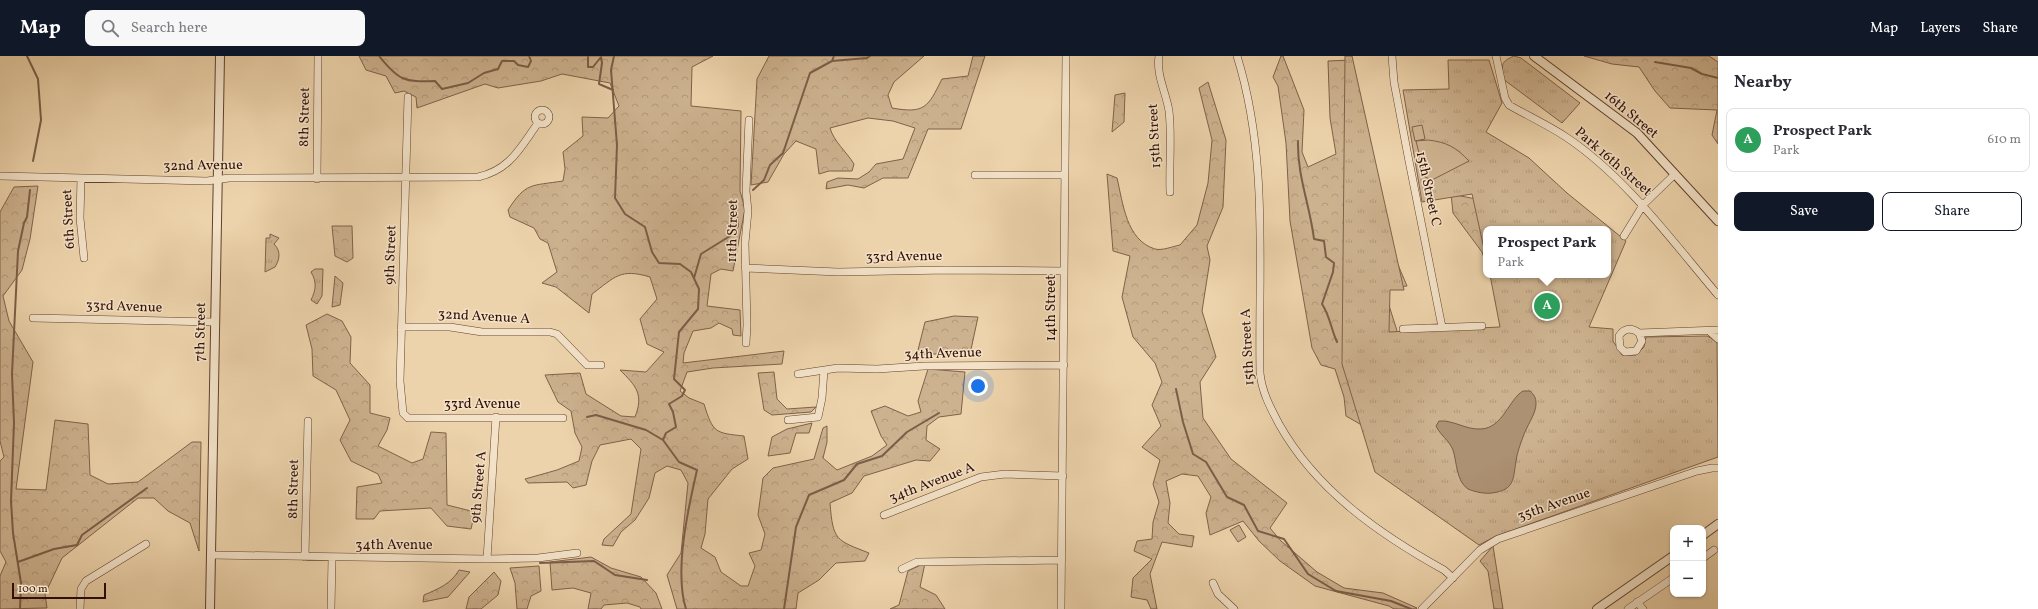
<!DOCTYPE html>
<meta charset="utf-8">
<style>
body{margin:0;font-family:Vollkorn,serif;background:#f7f7f7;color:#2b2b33}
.controls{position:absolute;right:12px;bottom:12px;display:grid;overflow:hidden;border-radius:8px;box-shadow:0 1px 3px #0004}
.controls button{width:36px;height:36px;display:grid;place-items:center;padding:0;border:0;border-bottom:1px solid #e1e1e2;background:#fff;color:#2b2b33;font:20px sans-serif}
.scale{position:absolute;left:12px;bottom:10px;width:94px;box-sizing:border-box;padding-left:4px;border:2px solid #321005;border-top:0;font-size:11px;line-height:14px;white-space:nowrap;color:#321005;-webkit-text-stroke:3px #f3e2c8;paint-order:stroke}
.you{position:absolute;left:978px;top:330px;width:14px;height:14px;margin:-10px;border:3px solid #fff;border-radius:50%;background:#1a73e8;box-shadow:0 0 0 6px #1a73e833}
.badge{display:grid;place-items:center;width:26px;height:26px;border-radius:50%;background:#111827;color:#fff;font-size:13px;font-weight:700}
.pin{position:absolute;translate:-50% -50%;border:2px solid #fff;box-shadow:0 1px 4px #0006}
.popup{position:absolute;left:1483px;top:170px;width:128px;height:52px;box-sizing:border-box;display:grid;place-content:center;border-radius:8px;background:#fff;filter:drop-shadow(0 1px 3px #0005);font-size:13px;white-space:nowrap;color:#7c7c81}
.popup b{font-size:15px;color:#2b2b33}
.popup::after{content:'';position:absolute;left:50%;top:100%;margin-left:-8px;border:8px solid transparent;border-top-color:#fff}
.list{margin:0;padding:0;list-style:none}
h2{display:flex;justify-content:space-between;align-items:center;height:52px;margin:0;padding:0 16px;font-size:17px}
h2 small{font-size:13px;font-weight:400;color:#7c7c81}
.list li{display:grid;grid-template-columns:26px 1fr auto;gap:12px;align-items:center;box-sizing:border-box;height:64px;margin:0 8px 8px;padding:0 8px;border:1px solid #e1e1e2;border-radius:8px}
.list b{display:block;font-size:15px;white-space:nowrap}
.list p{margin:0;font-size:13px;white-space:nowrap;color:#7c7c81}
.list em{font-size:13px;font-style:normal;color:#7c7c81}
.actions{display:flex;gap:8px;padding:12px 16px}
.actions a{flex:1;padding:9px 0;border:1px solid #111827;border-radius:8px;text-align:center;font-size:14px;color:#111827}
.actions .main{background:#111827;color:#fff}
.icon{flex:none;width:22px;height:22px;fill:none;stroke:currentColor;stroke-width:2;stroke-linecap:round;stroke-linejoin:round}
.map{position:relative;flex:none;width:1718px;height:553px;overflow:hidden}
header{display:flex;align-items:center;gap:24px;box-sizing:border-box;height:56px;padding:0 20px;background:#111827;color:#fff}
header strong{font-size:19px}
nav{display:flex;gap:22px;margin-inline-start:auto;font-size:14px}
.search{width:280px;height:36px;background:#f7f7f7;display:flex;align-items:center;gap:10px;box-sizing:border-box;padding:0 14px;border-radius:8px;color:#7c7c81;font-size:15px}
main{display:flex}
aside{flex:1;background:#fff}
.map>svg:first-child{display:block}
.forest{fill:url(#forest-crowns);stroke:#80614a}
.park{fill:url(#park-tufts);stroke:#80614a}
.pitch{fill:#cdb28f;stroke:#80614a}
.water{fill:#ad9173;stroke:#7c5d47}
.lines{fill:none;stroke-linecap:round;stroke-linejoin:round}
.stream{stroke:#7c5d47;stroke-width:2}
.minor-casing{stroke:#61412e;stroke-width:8}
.tertiary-casing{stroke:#61412e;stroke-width:10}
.minor{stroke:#f3e2c8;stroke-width:7}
.tertiary{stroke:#f3e2c8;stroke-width:8}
.labels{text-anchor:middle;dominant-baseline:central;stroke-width:3;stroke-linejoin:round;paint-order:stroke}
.street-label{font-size:14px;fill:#321005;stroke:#f3e2c8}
</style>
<header>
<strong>Map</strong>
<div class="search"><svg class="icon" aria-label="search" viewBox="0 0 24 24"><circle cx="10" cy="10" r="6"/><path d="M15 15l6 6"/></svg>Search here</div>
<nav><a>Map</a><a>Layers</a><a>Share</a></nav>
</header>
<main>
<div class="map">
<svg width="1718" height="553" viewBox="0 0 1718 553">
<defs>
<pattern id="forest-crowns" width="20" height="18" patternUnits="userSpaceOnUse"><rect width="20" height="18" fill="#cdb28f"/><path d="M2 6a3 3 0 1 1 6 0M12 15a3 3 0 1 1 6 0" fill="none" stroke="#b0987a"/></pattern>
<pattern id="park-tufts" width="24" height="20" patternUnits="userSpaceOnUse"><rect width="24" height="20" fill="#cdb28f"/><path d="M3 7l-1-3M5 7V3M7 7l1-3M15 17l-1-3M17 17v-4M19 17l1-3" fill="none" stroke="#b0987a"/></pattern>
</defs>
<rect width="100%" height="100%" fill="#edd3ab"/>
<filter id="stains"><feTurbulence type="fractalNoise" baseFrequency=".005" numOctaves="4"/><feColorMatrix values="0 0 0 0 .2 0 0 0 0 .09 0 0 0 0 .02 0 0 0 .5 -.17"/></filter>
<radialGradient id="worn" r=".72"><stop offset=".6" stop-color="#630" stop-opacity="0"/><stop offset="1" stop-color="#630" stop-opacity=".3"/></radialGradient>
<path class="forest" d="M359 0H713L692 11 691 50 741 55 740 135 745 153 733 215 721 213 711 218 707 250 740 254 741 280 733 279 732 273 719 267 711 272 693 275 684 297 683 307 784 295 782 308 713 312 687 316 680 335 689 342 704 348C713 377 715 377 744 380L748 403 732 413 708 443 705 478 701 492 715 501 721 516 741 530H748L755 510 749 497 761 494 765 478 758 459 763 422 773 412 814 403 823 372 827 370V386L823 402 837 414 872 400 887 389 881 380 871 355 885 350 908 360 921 356 918 345 928 313 965 316 961 358 939 361 927 370 926 384 940 393 930 405 916 404 864 420 852 437 830 447C833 485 836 484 869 497L865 505 836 507 819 524 798 537 796 553H677L667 519 681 497 688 427 681 414 667 410 655 417 649 442 635 464 621 476 613 490 602 489 604 483 631 458 641 393 631 383 600 389 592 405 586 429 573 432 567 426 528 427 525 423 557 414 579 405 582 391 575 377 571 355 558 346 545 319 580 317 586 338 621 360 635 361C644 338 636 330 620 314L646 316 664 296 647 288 640 263 657 243 650 221C620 212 615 221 592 238L589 257 556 231 542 227 557 216 548 187 540 183 534 172 510 161 508 154C526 126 531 130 563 125L565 113 563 96 583 80 582 61 608 62 619 50 610 27 562 18 541 25 498 32 485 28 417 52 416 41 404 35 395 37 386 20 366 14Z
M769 0H924L894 26 888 39 892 52C925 58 928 51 942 23L968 20 973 0H985L961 73H928L908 122H883L864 132 848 129 826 133 827 126 838 122 858 123 869 116 876 108 903 103 915 72 893 65 868 62 830 72C834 86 846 95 854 108L852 115H829L819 118 816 93 796 85 784 98 768 126 751 129 757 23Z
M1281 0H1283L1304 54 1302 96 1308 111 1336 98 1330 62 1328 5 1351 4 1396 204 1407 230 1389 232 1387 243 1398 278 1372 375 1346 360 1344 341 1335 313 1321 309 1312 292 1290 165 1286 87 1278 30 1273 21Z
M1584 0H1709L1718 6V88L1712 79 1717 54 1670 52 1655 35 1639 11 1612 8Z
M1208 26 1226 84 1223 151 1207 190 1210 204 1202 255 1216 301 1200 326 1203 362 1231 403 1287 447 1270 472 1281 485 1317 516 1344 532 1383 537 1417 552 1416 553H1394L1389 550 1315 530 1280 505 1259 485 1243 465 1210 479 1206 457 1211 441 1198 420 1182 418 1166 425 1170 447 1168 467 1179 478 1194 480 1192 491 1162 486 1150 518 1157 553H1151L1147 544 1131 541 1133 522 1152 503 1134 495 1137 485 1152 483 1153 466 1159 446 1153 428 1160 404 1142 391 1161 370 1152 349 1162 326 1155 307 1133 281 1122 241 1130 200 1113 195 1107 118 1117 122C1123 147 1126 184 1155 193 1162 195 1174 190 1180 189L1197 169 1208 127 1212 84 1199 32Z
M1125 37 1124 66 1112 76 1115 39Z
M38 130 30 183 22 214 3 240 9 265 33 306 16 433 46 434 55 364 88 368 90 419 108 428 138 426 192 386H201L199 495 190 467 168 455 154 442H138L62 502 45 538 47 552 0 553V520L6 506 0 495V405L4 401 0 385V156L14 131Z
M1451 138 1476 143 1486 173V208L1482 196 1453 157Z
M332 170H352L353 202 347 206 335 200Z
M335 220 343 227 340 249 332 251Z
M327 258 342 265 351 281 350 307 370 329V357L390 362 387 374 378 390 412 407 423 403 431 376 446 377 447 449 475 456 471 473 447 470 431 452 380 455 374 463H356L357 431 382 427 378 418 351 405 340 384 350 364 336 334 313 320 312 293 306 269Z
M954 260 978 261 970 298H917L925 266Z
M774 316 777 343 787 353 816 351 811 356 772 359 764 354 758 317Z
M812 367 809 377H796L790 397 768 400 772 381 787 373Z
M1493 490 1503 553H1494L1488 515 1480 505Z
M591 501 611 512 641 521 656 537 662 553H641L640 551 627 547 604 549 601 553H588L591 537 573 532 552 534 550 506Z
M925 507 920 531 936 539 945 553H890L899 549 908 515Z
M539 510 541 535 531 540 527 553H517L515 527 510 512Z
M459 514 470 516 448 541 423 546 424 539C438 533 451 528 459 514Z
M494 516 501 525 498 539 481 553H466L469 541Z"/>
<path class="park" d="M1345 0H1352L1404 234H1390L1389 276 1500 271 1490 219H1608V173H1486V202L1472 138 1422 146 1403 34 1449 33 1448 4H1489L1502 47 1486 76 1529 102 1567 137 1626 185 1589 271 1613 273V285L1622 299H1636L1644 291 1646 281 1707 280 1717 285 1718 401 1496 480 1479 489 1375 416 1342 308Z
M1514 0 1521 2 1580 47 1562 67 1503 23C1502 9 1500 6 1514 0Z
M270 178 279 182 274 188C281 195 280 203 275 211L265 216 266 182H270Z
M315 213H323L322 240 317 248 311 244C316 234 317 226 311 216Z"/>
<path class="pitch" d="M1422 69 1425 83 1415 85 1412 71Z
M1428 84C1446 86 1456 91 1469 105L1432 124 1425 121 1416 85Z
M1239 469 1246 481 1238 486 1230 474Z"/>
<path class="water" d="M1523 335H1530C1534 339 1536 341 1536 348 1536 358 1526 371 1523 381 1520 389 1517 397 1516 405 1513 423 1515 434 1492 437 1485 438 1475 436 1468 433 1456 425 1457 406 1453 394 1449 384 1440 379 1436 370L1439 365C1454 364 1466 374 1481 373 1503 372 1509 343 1523 335Z"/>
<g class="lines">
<path class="stream" d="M27 0 38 23 41 64 33 105
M379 0C399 25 404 26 435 25L442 33 468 27 484 17 498 13 502 5H514L518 9 528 11 531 5 529 0
M588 0V11H593L601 1 602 7 599 28 613 34
M614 0 611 14 617 89 615 142 625 158 645 171 652 196 659 207 680 208 691 216 699 233 698 253 679 276 674 323 685 334 682 340 669 348 673 356 676 371 666 377 663 384 679 406 697 414C688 453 674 515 686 553
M832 5 867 2 870 0
M1655 6 1691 12 1702 18 1718 22
M1298 85C1297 119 1310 150 1314 183L1324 185 1326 201 1334 207 1333 216 1322 248C1330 260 1331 273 1337 286
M753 134 764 124 770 109 783 97 810 17 832 5 834 0
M694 222 701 198 730 180 738 170 736 150
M1176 333 1183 366 1193 398 1206 406 1227 441 1244 449 1258 475 1284 483 1308 518 1336 535 1391 545 1411 553
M587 361 596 359 646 374 663 384
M18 506 54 493 77 489 82 479 147 432
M540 507 594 505 615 519 647 524
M20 553 21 527 13 477 11 445 14 367 12 318 18 195 24 167 27 161 30 134
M784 553 796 471 809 439 844 424 857 408 882 400 907 376 939 357"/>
<g class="minor-casing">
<path id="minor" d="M1159 0C1156 19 1166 36 1169 55 1172 80 1169 110 1170 136
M1237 0C1269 102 1258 211 1260 317 1262 336 1270 351 1279 368 1316 434 1379 478 1444 514L1453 522
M1392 0 1394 26 1408 100 1442 271
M1496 0 1505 42 1509 49C1528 60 1548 69 1566 81 1626 121 1672 185 1718 239
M408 41 400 325 403 357 408 362H563
M535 61a7 7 0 1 1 14 0a7 7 0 1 1-14 0Z
M975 119H1065
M0 120 207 125 229 122 478 121C510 114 520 92 538 67
M81 122 80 162 84 202
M317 123 318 0
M1624 180 1643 149 1675 118
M745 212 838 216 948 214 1064 215
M33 262 214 266
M401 271H450L482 276H550L557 278 587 309H601
M1403 273 1482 270
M1709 275 1718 283
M1639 277 1642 285 1636 295 1625 296 1620 291 1619 280C1624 272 1632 271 1639 277L1718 274
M746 287 747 269 745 187 748 155 746 135 749 64
M798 318 838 312 877 313 924 310 1064 309
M788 364 818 361 822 342 824 314
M884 459 981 421 1005 418 1063 420
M211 499 487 503 538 502 577 497
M305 501 308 365
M1703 502 1714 494
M487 503 496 361
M902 513 917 506 1062 504
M1213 527 1218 538 1234 553
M1637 546 1643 553
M80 553 81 533 86 525 146 488
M331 553 332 502
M1061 553 1066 0
M1422 553 1480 494 1498 483 1697 415 1712 412H1718
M1628 553 1673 522"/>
</g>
<g class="tertiary-casing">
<path id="tertiary" d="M1534 0 1637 77 1718 165
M1703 479 1718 468
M210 553 220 0
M1597 553 1673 500"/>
</g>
<use href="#minor" class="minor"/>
<use href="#tertiary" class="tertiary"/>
</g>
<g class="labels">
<g class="street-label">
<text transform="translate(1631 59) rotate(40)">16th Street</text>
<text transform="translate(305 61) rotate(-89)">8th Street</text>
<text transform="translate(1155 80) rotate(-93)">15th Street</text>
<text transform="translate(1613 106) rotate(41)">Park 16th Street</text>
<text transform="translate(203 110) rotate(-1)">32nd Avenue</text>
<text transform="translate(1428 133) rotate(78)">15th Street C</text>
<text transform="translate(69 163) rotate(-93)">6th Street</text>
<text transform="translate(733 175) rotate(-89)">11th Street</text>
<text transform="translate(391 199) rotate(-88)">9th Street</text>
<text transform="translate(904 201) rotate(-1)">33rd Avenue</text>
<text transform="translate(124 251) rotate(2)">33rd Avenue</text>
<text transform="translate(1051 252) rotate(-90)">14th Street</text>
<text transform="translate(484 261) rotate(3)">32nd Avenue A</text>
<text transform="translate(201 276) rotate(-89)">7th Street</text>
<text transform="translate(1248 291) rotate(-93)">15th Street A</text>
<text transform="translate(943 298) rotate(-2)">34th Avenue</text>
<text x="482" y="348">33rd Avenue</text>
<text transform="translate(932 427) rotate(-21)">34th Avenue A</text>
<text transform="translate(479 431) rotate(-85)">9th Street A</text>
<text transform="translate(294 433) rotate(-89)">8th Street</text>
<text transform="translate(1554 449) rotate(-19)">35th Avenue</text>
<text x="394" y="489">34th Avenue</text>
</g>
</g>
<rect width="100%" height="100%" filter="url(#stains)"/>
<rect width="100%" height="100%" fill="url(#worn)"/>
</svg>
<div class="controls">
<button>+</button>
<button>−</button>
</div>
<div class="scale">100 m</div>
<div class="you"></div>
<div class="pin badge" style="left:1547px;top:250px;background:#2e9e5b">A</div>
<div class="popup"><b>Prospect Park</b>Park</div>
</div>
<aside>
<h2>Nearby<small></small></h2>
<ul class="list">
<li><span class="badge" style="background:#2e9e5b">A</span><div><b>Prospect Park</b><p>Park</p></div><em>610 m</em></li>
</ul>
<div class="actions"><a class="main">Save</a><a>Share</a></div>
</aside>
</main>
